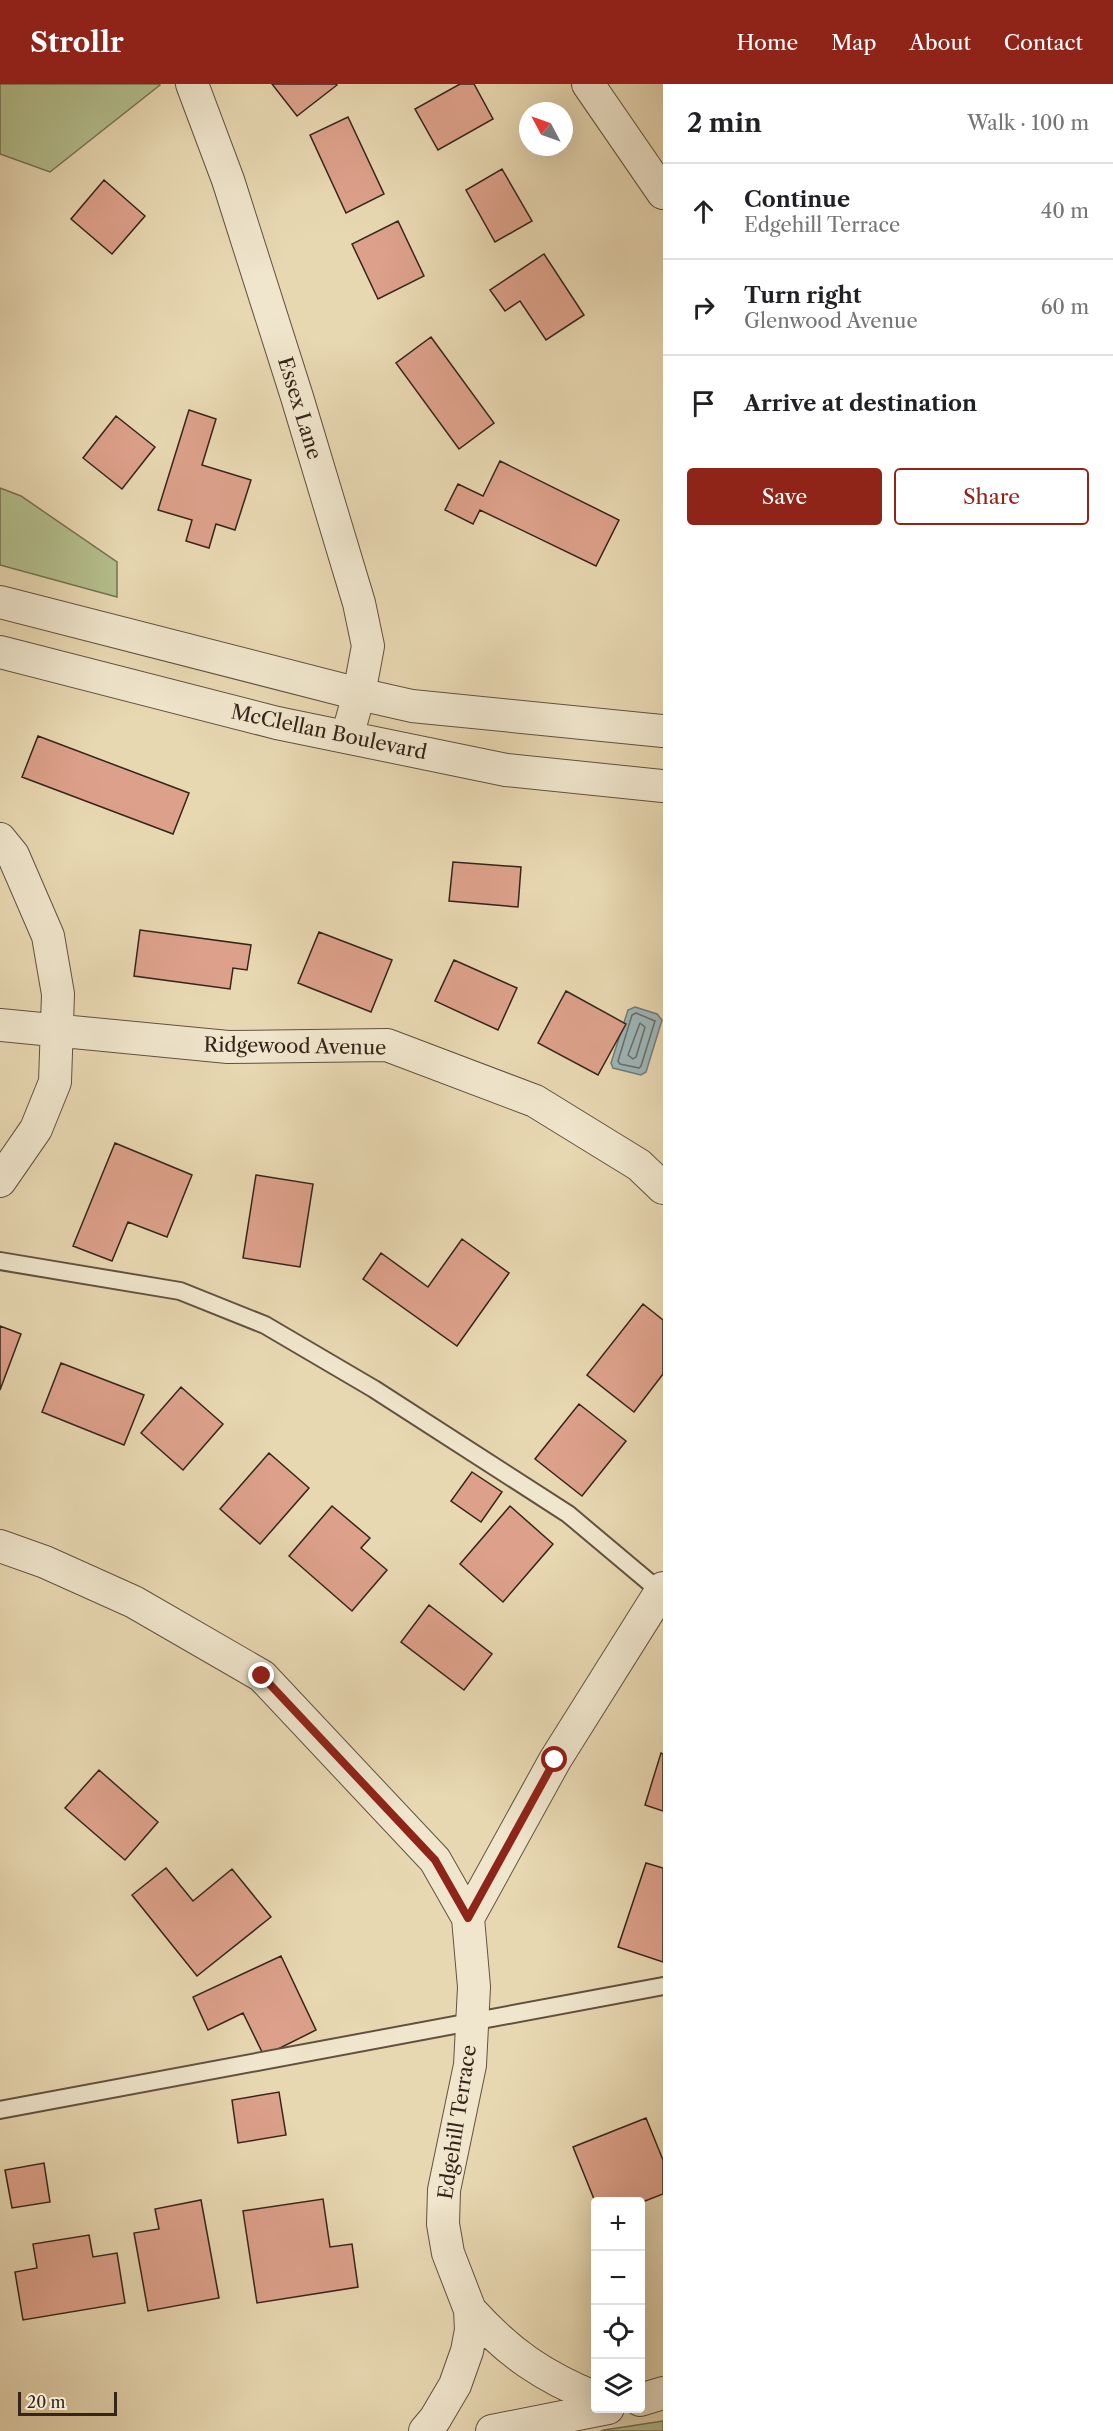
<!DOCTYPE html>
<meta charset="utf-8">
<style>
body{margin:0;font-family:"Libre Caslon Text",serif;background:#f6f6f6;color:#202124}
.controls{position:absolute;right:18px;bottom:18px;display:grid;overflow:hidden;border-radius:6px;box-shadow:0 6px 24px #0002}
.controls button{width:54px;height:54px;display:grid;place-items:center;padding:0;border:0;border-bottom:2px solid #e0e0e0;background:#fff;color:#202124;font:30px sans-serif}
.compass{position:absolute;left:519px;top:18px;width:54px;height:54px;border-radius:50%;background:#fff;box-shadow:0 6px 24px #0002;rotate:311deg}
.scale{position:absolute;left:18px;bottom:15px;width:99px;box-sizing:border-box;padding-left:6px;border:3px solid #352419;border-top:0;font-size:16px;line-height:21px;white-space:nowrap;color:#352419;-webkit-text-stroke:4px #f0e6cd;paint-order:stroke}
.stop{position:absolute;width:18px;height:18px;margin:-14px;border:4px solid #8f2418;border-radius:50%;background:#fff}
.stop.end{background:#8f2418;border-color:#fff;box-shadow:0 2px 6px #0008}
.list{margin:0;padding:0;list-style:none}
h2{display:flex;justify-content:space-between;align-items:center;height:78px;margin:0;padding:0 24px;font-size:26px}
h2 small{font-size:20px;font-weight:400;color:#757577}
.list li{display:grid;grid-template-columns:39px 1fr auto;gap:18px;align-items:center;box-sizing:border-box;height:96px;padding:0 24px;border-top:2px solid #e0e0e0}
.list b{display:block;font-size:22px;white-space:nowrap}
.list p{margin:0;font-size:20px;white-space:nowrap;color:#757577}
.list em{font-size:20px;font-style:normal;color:#757577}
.actions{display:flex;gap:12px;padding:18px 24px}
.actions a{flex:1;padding:14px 0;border:2px solid #8f2418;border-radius:6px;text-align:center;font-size:21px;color:#8f2418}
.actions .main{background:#8f2418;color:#fff}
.icon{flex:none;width:33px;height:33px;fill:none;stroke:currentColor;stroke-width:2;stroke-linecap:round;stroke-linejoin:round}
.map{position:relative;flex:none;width:663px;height:2347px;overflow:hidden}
header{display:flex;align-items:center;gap:36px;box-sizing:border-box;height:84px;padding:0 30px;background:#8f2418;color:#fff}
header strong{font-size:28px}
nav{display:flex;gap:33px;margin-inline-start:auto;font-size:21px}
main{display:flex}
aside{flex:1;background:#fff}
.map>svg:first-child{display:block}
.green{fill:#b4bf8d;stroke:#747253;stroke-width:1.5}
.water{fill:#9db6b8;stroke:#737c78;stroke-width:1.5}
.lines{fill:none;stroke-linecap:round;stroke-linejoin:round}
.shore{stroke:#696d68;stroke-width:1.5}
.building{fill:#dda18b;stroke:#352419;stroke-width:1.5}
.service-casing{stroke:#62513f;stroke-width:20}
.minor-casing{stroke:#62513f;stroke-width:34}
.service{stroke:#f0e6cd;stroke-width:16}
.minor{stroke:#f0e6cd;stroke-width:32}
.route{stroke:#8f2418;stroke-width:8}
.labels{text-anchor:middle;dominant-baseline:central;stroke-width:4.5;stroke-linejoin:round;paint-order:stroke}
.street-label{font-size:20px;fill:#352419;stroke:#f0e6cd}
</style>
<header>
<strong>Strollr</strong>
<nav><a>Home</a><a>Map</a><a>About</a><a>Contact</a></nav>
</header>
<main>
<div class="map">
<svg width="663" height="2347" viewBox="0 0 663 2347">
<rect width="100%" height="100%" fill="#e8d8b2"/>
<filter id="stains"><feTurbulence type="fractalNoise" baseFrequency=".00333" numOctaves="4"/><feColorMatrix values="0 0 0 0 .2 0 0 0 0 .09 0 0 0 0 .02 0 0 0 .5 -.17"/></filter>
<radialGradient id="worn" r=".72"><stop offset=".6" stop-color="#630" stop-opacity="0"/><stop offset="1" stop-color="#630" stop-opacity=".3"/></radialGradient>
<path class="green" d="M0 0H159L160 1 50 88 0 70Z
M0 404 21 412 117 478V513L0 481Z
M663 2337V2347H601L604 2346Z"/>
<path class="water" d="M635 923 657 930 662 936 646 988 641 991 613 984 611 979 628 926Z"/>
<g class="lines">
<path class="shore" d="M636 929 655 937 641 982 639 984 620 980 618 977 632 931Z
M640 939 645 943 636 973 633 975 628 971Z"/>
</g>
<path class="building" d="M272 0H336L337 1 297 32Z
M460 0H474L493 35 438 66 415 25Z
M348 33 384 110 346 129 310 51Z
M502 85 532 137 495 158 466 106Z
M104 96 145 132 112 170 71 135Z
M398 137 424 192 378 215 352 160Z
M544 170 584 231 546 256 520 217 505 227 490 206Z
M431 253 494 339 459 365 396 279Z
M189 326 216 335 202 381 251 396 235 446 216 440 209 464 186 457 192 436 158 426Z
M116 332 155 363 122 405 83 374Z
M500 377 619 436 596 482 480 426 473 440 445 426 458 400 483 412Z
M38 652 189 709 173 750 22 693Z
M453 778 521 783 518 823 449 817Z
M140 846 251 861 247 886 233 884 230 905 134 892Z
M319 848 392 876 371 928 298 899Z
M454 876 517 904 498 946 435 917Z
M566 907 626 940 598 991 538 959Z
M115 1059 192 1091 167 1153 128 1138 112 1177 73 1162Z
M256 1091 313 1100 300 1183 243 1174Z
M462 1155 509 1189 457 1262 363 1195 381 1169 428 1203Z
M643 1220 663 1236V1290L634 1328 587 1291Z
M0 1242 21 1250 0 1306Z
M61 1279 144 1311 124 1361 42 1328Z
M181 1303 223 1340 183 1386 141 1349Z
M579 1320 626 1357 582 1412 535 1375Z
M269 1369 309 1404 260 1460 220 1425Z
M472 1388 502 1408 481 1438 451 1417Z
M332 1422 370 1454 361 1464 387 1486 352 1527 289 1472Z
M510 1422 553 1460 503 1518 460 1480Z
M429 1521 492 1570 464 1606 401 1558Z
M661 1669 663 1670V1727L645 1721Z
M99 1686 158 1738 125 1776 65 1724Z
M646 1779 663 1784V1878L618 1863Z
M166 1784 193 1817 232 1785 271 1833 197 1892 132 1811Z
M281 1872 316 1946 264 1972 243 1929 208 1946 193 1913Z
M279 2008 286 2051 238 2059 232 2016Z
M646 2034 663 2076V2110L640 2119 596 2118V2120L573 2063Z
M44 2079 50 2118 12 2124 5 2086Z
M323 2115 330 2163 352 2160 358 2203 257 2219 243 2127Z
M201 2116 219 2214 148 2227 134 2149 159 2145 155 2125Z
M89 2151 93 2173 117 2169 125 2219 23 2236 15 2188 37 2184 33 2160Z"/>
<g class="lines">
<g class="service-casing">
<path id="service" d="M0 1177 180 1207 265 1241 374 1305 568 1430 661 1508
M0 2026 663 1902"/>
</g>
<g class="minor-casing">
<path id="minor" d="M192 0 228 96 297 313 359 519 368 562 359 610 347 653
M588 0 663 109
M0 518 359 610 412 622 663 647
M0 568 277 639 506 686 663 702
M0 755 13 771 48 852 58 910 55 998 36 1045 0 1097
M0 941 228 963 387 961 535 1017 639 1081 663 1104
M0 1462 45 1478 134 1518 262 1592 435 1776 468 1834
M470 2226C509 2269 542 2292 596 2314
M640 2316 663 2309
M425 2347 435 2335 455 2301 467 2267 471 2246 470 2226 448 2169 443 2140 444 2106 470 1981 474 1903 468 1834 555 1676 663 1504
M492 2347 608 2324"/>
</g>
<use href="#service" class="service"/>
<use href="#minor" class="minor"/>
</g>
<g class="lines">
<path class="route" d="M262 1592 435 1776 468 1834 555 1676"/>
</g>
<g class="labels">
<g class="street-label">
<text transform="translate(300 324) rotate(73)">Essex Lane</text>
<text transform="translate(329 648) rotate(12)">McClellan Boulevard</text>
<text transform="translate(295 962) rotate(1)">Ridgewood Avenue</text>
<text transform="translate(457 2038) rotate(-81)">Edgehill Terrace</text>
</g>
</g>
<rect width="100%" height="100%" filter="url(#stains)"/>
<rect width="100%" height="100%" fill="url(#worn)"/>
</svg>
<div class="controls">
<button>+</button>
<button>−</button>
<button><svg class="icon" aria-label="locate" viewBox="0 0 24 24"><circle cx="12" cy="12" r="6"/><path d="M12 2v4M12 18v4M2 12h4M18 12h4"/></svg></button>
<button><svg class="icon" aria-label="layers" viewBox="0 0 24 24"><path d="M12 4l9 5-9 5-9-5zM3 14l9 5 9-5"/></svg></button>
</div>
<svg class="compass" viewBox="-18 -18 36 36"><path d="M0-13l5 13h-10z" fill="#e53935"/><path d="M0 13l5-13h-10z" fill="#757577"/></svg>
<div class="scale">20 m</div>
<div class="stop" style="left:555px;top:1676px"></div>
<div class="stop end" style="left:262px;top:1592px"></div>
</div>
<aside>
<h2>2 min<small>Walk · 100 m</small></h2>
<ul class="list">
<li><svg class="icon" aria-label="ahead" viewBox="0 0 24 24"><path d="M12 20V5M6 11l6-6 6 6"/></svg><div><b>Continue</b><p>Edgehill Terrace</p></div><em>40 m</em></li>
<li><svg class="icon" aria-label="right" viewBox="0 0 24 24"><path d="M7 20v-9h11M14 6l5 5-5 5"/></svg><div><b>Turn right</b><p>Glenwood Avenue</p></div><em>60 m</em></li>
<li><svg class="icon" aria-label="arrive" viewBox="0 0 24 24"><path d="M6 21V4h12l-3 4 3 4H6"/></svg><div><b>Arrive at destination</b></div></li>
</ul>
<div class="actions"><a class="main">Save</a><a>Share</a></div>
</aside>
</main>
